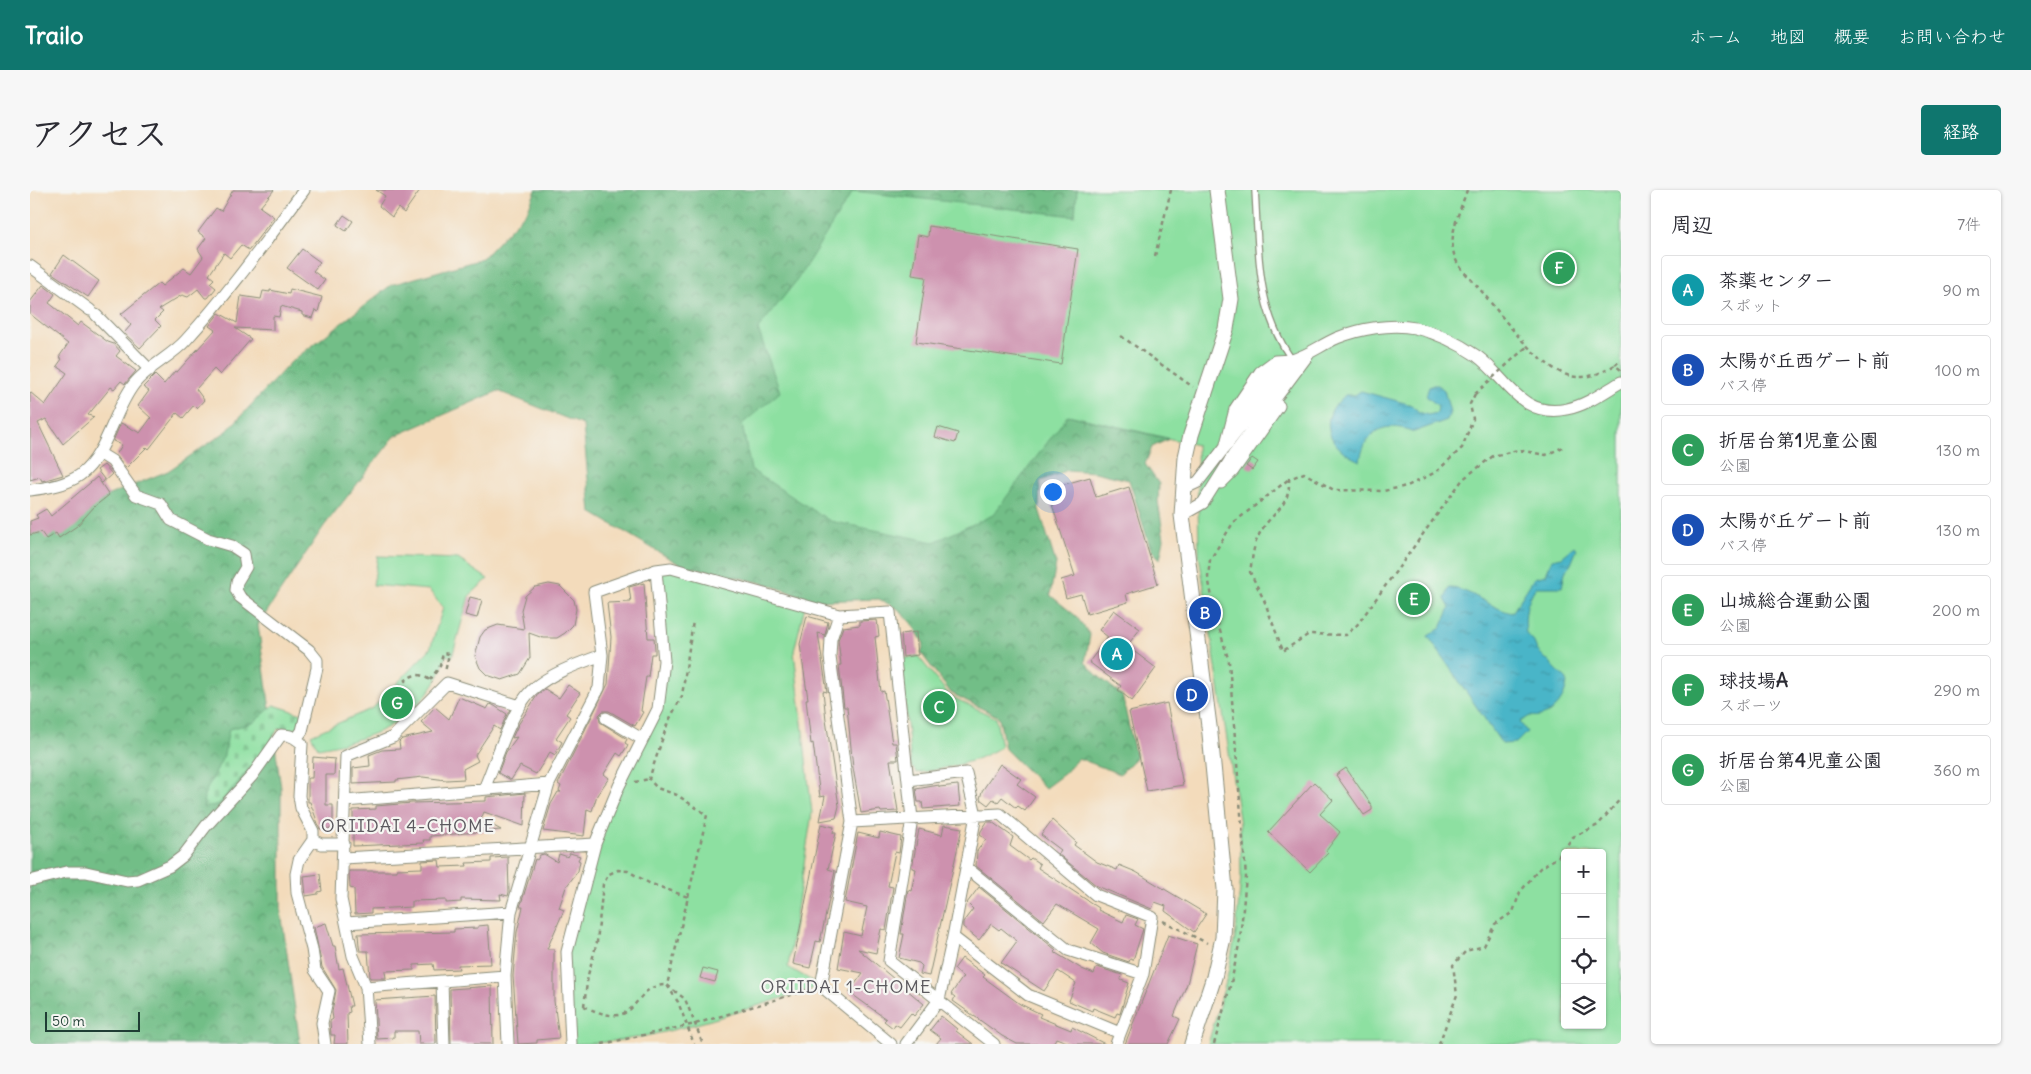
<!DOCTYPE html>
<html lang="ja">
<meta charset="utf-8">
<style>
body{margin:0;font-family:Delius,"Klee One",sans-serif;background:#f7f7f7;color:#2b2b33}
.controls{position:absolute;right:15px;bottom:15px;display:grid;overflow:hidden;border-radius:5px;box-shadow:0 1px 4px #0004}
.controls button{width:45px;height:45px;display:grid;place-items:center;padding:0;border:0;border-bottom:1px solid #e1e1e2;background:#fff;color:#2b2b33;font:25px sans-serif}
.scale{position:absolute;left:15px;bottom:12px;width:95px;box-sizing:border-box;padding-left:5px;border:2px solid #1f3d34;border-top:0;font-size:14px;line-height:18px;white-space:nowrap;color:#1f3d34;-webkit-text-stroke:4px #f6f6f2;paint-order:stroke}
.you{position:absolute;left:1022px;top:301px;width:18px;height:18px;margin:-12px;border:4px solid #fff;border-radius:50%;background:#1a73e8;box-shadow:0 0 0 8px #1a73e833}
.badge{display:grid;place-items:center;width:32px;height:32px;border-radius:50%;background:#0f766e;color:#fff;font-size:16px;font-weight:700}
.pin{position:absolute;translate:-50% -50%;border:2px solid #fff;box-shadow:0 1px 5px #0006}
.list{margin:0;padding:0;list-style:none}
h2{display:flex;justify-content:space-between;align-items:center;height:65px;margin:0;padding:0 20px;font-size:21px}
h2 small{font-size:16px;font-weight:400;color:#7c7c81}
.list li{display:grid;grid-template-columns:32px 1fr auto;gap:15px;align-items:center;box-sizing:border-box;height:70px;margin:0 10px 10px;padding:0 10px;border:1px solid #e1e1e2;border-radius:5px}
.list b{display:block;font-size:19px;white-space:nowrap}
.list p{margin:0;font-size:16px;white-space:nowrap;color:#7c7c81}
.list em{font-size:16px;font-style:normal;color:#7c7c81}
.icon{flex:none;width:28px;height:28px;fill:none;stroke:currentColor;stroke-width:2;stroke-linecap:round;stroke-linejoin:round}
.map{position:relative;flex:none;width:1591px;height:854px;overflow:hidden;border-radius:5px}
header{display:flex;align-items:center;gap:30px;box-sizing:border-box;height:70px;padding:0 25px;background:#0f766e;color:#fff}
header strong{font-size:24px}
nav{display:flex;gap:28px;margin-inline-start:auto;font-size:18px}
.intro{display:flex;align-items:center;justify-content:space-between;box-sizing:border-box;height:120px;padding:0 30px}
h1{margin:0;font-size:35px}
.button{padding:12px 22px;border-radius:5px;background:#0f766e;color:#fff;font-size:18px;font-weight:700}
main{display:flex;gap:30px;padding:0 30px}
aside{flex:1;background:#fff;border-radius:5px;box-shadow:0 1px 4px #0004}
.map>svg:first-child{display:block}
.forest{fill:url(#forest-crowns);stroke:#487e5e}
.cemetery{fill:url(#cemetery-stones);stroke:#568e6a}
.green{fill:#8de0a1;stroke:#568e6a;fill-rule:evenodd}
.water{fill:url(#water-ripples);stroke:#34797e}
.building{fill:#cd91ae}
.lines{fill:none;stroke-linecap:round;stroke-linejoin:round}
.service-casing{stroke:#898c78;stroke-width:8}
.minor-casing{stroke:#898c78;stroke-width:13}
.tertiary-casing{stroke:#898c78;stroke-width:17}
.path{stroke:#898c78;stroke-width:2.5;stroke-dasharray:4 4;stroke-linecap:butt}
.service{stroke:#fff;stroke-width:5.5}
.minor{stroke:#fff;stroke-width:11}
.tertiary{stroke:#fff;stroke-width:15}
.path-bridge{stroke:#898c78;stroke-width:2.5;stroke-dasharray:4 4;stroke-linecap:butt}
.labels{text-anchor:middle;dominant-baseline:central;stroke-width:4.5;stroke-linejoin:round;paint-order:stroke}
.neighbourhood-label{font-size:18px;letter-spacing:1px;fill:#5c5a5f;stroke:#f6f6f2}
</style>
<header>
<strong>Trailo</strong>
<nav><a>ホーム</a><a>地図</a><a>概要</a><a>お問い合わせ</a></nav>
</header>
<div class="intro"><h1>アクセス</h1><a class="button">経路</a></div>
<main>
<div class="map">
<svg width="1591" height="854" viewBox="0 0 1591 854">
<defs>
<pattern id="forest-crowns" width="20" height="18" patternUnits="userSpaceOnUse" patternTransform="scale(1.25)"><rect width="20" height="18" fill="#72be87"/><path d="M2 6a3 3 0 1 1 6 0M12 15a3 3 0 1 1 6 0" fill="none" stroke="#5d9c6f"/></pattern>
<pattern id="cemetery-stones" width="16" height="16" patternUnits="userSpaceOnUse" patternTransform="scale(1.25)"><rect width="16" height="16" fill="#8de0a1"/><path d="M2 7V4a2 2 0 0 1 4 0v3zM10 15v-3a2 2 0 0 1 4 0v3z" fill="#79c18b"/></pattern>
<pattern id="water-ripples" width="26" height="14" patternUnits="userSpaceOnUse" patternTransform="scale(1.25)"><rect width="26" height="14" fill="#4ab5c8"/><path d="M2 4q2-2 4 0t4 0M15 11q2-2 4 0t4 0" fill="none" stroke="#3d94a3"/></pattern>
</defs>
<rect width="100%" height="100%" fill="#f6f6f2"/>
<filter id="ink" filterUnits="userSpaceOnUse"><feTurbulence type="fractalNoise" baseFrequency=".02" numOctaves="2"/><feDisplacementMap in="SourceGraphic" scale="10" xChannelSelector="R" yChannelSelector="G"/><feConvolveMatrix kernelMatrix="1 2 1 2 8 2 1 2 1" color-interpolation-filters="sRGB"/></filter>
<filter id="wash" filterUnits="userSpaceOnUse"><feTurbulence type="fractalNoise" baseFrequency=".0096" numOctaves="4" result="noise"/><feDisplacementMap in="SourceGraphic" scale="20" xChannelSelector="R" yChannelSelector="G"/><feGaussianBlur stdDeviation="1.12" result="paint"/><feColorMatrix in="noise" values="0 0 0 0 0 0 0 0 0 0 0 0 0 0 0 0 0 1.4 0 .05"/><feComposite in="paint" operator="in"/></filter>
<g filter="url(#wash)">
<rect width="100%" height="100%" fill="#f3dbbb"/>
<path class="forest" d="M506 0H1047L1045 26 916 12 1038 225 1139 249 1122 257 1115 274 1129 294 1128 311 1134 349 1130 369 1121 360 1099 290 1065 282 1038 280 1010 291 1009 319 1026 374 1020 405 1046 426 1060 445 1055 472 1067 485 1092 505 1106 568 1090 584 1048 568 1035 583 1015 598 975 559 969 527 921 503 891 463 894 454 883 435 868 419 849 409 785 411 737 394 649 374 561 322 553 235 468 201 365 246 294 336 228 435 251 598V722L270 854H0V340L35 323 138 281 197 241 261 172 361 95 452 69 498 20Z"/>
<path class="cemetery" d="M244 515 272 524 267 541 249 538 234 561 189 614 173 618 174 605 194 565 199 539 223 533Z"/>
<path class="green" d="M1047 0H1591V854H1178L1197 788 1206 742 1211 686 1210 635 1169 365 1167 255 1038 225 963 325 904 352 800 331 721 280 712 234 750 202 728 139 767 90 823 1 1045 26ZM1535 663H1572V835H1535Z
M348 366 428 369 458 389 439 406 422 467 416 465C410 495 383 524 356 538 335 549 311 554 288 558L281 545 343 518 400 459 413 418 399 400 343 395Z
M649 374 775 416 764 461 782 623 758 777 791 796C714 819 622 854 541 854L537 762 565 654 628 519 634 471 626 380Z
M888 466 920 506 966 528 971 557C942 574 920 577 887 583L881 576 871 469Z"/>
<path class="water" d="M1403 195H1408L1414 200 1420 222 1417 230 1384 242C1355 230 1335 240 1330 271 1310 263 1290 244 1302 220 1304 215 1311 210 1315 205H1325L1331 201 1382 215 1389 222 1398 225 1407 223 1408 216 1396 206 1399 197Z
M1545 356 1547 359 1541 374 1535 382 1532 397H1506C1496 411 1494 426 1496 444L1503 450 1507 460 1537 490C1537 509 1520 530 1500 526L1490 532 1497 542 1486 553 1472 554 1398 446 1411 438 1420 418 1415 409 1419 398C1439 398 1460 418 1482 423L1504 388 1516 385 1522 369 1532 367Z"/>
<g id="blocks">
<path class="building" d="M203 0H244L230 17 244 27 219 60 211 55 200 68 194 63 179 85 184 89 180 93 186 98 178 108H175L168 99 158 107 152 105 129 119 133 122 125 130 131 136 110 158 94 143 101 135 91 124 129 93 132 96 154 78 161 83 173 67 168 59 176 48 168 42 186 18 191 21Z
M346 0H390L374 23 368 18 362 27 349 16 355 6Z
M314 25 323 31 316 41 307 35Z
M899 36 1048 59 1031 174 886 152 896 87 882 85 888 45 898 47Z
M272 59 290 72 283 81 295 90 288 100 257 78Z
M34 65 69 91 58 107 22 83Z
M13 95 25 104 19 113 48 136 51 132 78 152 84 154 90 161 86 166 106 181 95 194 91 191 84 199 81 197 58 225 64 227 33 254 16 229 8 233 33 285 12 291 10 287 0 290V202L15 215 37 183 27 176 32 169 29 167 38 154 0 124V112Z
M260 99 292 107 288 122 285 120 282 128 272 125V122L251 116 249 127 243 126V140L205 138 221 149 190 185 184 179 166 199 174 210 167 218 164 215 153 228 147 223 119 259 117 257 96 278 86 265 92 255 83 251 91 233 110 243 121 228 108 216 119 201 113 197 125 185 134 194 145 181 147 182 185 140 179 136 189 123 207 133 211 106 231 109 233 101 240 102V100L259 104Z
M908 237 928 243 925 253 905 247Z
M1222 268 1228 272 1222 280 1216 276Z
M74 275 82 284 72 293 74 289 67 280Z
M67 287 79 305 64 317 47 336 29 348 26 343 16 349 11 342 0 345V331L8 328 6 325 16 319 21 326Z
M1060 287 1066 307 1099 297 1128 394 1096 404 1098 412 1057 424 1051 404 1036 408 1031 390 1045 386 1017 299Z
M614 393 618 448H624L625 459V464H621L618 487H616L611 521 613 522 605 536 579 521H573L569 525 570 532 597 549 595 553 598 555 591 566 587 563 574 584 579 588 567 605 562 621 557 619 554 646 513 641 521 614 528 602H531L529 601 531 596 528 594 578 494 581 447 577 413 601 412 599 397Z
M519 394 530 396 544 410 546 419 543 435 535 443 527 448H513L499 443 500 468 490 484 472 490 457 485 450 478 445 466 450 447 455 440 468 435 494 439 491 420 495 406 505 397Z
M440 407 452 410 447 428 435 425Z
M1084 420 1110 439 1097 456 1126 478 1102 511 1088 500 1091 496 1059 472 1078 447 1069 440Z
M777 426 798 432 795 445 788 443 797 502 793 501 796 530 809 616 806 628 790 631 795 606 790 607 783 553 781 554 776 509H778L770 454Z
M847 430 849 446 845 447 851 502 854 501 862 553H866L868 570H860L868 621 851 622 850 620 831 623 823 578 817 517H814L809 475H811L808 450 813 437 830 435V431Z
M886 442 888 465 873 467 871 444Z
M538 495 550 503 536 524 540 527 526 548 532 552 525 565 520 562 506 584 490 576 481 590 468 583 476 562 487 547 482 548 488 535 508 504 515 499 529 508Z
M429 507 457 519 460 514 463 515 477 524 470 540 464 536 445 565 448 571 433 579 434 589 416 590 393 587 366 590V592L323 594V578L340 576 339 565 352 560 370 559 369 552 372 549 403 542 391 532 405 517 419 529Z
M1137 513 1153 595 1117 601 1099 522Z
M283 567 305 569 304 585H296V615H303V639H290L280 612H278V588H282Z
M970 574 991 589 987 594 1005 607 995 621 988 616 986 618 972 607 968 612 963 609 958 615 950 609 952 601Z
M1316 578 1342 616V620L1334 625 1306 585Z
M1284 592 1303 610 1290 624 1310 642 1296 661 1298 663 1280 682 1238 642Z
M909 595V597L928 595 930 616 893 619 892 612H888L886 599Z
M495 603 494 636 454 622 451 629 471 640 400 646V650H393L394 653 323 656V620L346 619V616L382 613 456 611V607Z
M1022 630 1046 652 1044 655 1067 672 1087 680 1089 675 1106 682 1176 724 1164 742 1135 721 1136 716 1125 712 1122 719 1067 696 1028 664 1031 660 1011 645Z
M957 632H962L983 647 980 656 999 670 1001 668 1010 674 1008 678 1069 718 1068 720 1093 732 1096 725 1108 729 1105 735 1113 739 1103 770 1100 769 1099 772 1073 763 1061 753 1069 739 1027 714 1014 731 946 676 947 661 956 649 950 645 951 641Z
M791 634 804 637 803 643H806L798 679 805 681 790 752 786 751 780 778 763 774Z
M914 635 932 638 899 786 890 784 892 776 889 773 869 768 874 744H871L878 700 881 701 886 679 882 678 889 639 912 645Z
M850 642 871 647 869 663 865 662 858 696 863 697 856 740 851 739 846 763 828 759 894 814 884 826 881 823 870 837 865 834 863 838 854 831 856 829 819 802 833 783 808 778 814 742 831 746 837 717 815 712 828 643 849 648Z
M540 663 550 666 548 670 550 671 548 681 536 697 529 718 534 720 517 759H524V811L529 848 507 850V853L488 854 483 786 487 742 493 717H490L491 714 505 669 507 670 510 665 514 664 527 672 529 664 538 667Z
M478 667 479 702 478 706 470 704 471 710 431 709V712L416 713V710L382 711V717L341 719V723L325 724 324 699 320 698 319 681H367V679L392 678V671L409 670 410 677 437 676 436 673 461 672V668Z
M290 684 292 701 288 702V704L276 706 274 686Z
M949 697 1026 760 1024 762 1052 779 1064 784 1067 777 1092 785 1091 790 1099 793 1090 824 1087 823 1085 827 1063 818 1062 821 1039 811 1046 793 1028 781 1014 801 971 773 987 751 971 738 969 740 961 734 949 750 933 737V732L943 719 937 713Z
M296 733 303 756H305L309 779 313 778 322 816H319L320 822 317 823 318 854H304L305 845H301L300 831 303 829 302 822 306 800 292 777 284 737Z
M458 735 461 774 428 775 429 779 404 780 403 774 384 775V780L355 781 356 788H340L338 761H330L329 756 328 744 424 742V739L448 738V736Z
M1138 745 1167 754 1157 794 1144 826 1150 829 1138 854H1095Z
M932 768 955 785 953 787 990 814 1011 824 1009 827 1041 840 1042 837 1075 854H1042L1026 848 1023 854H987L972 846 923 811 925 807 921 804 933 787 924 779Z
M673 778 688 782 685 792 670 788Z
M462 796 463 854H421L420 799Z
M405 806 406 854H389L388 841H364V848L347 849 345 810Z
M911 826 927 839 926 841 943 854H906L911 848 900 840Z"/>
</g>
</g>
<g filter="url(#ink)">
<use href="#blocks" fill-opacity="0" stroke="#898c78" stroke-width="1"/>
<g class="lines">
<g class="service-casing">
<path id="service" d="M1225 0C1229 61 1225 117 1262 170"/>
</g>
<g class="minor-casing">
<path id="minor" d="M0 76 60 120
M66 125 120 180
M1206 230 1248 175
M1196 254 1205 219 1230 182 1245 171 1262 170
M69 263 82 271 106 305 131 314 141 330 178 349 202 356 214 364 216 377 207 392 206 400 210 407 279 460 287 470V478L272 541 266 549
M1191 293 1203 281 1249 216
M1153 299 1168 292 1262 170C1279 165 1291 155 1307 148 1329 139 1361 133 1385 138 1408 143 1428 153 1447 166 1477 188 1491 229 1537 219 1557 215 1574 202 1591 192
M0 300C17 298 36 295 50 285 77 265 83 221 104 194 118 176 141 167 156 150 199 103 236 51 274 0
M1152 325 1173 313 1204 264 1278 165
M809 425 801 449 800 467 822 632 791 796 861 854
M576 528 612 549
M454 599C465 573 483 516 503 499 523 482 548 474 572 465
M315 611 519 594
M822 632 970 624 1066 705 1122 727 1113 784 1086 854
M283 650 291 654H314
M313 668 565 654
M937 678 1038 760 1113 784
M0 691 36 682H56L97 691 108 690 140 676 153 666 176 636 222 586 251 545C261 545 265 547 272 554L269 606 271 618 283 641V650L269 670 266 684 267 703 282 759 285 780 299 801 292 833 295 854
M316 733 481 722
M923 747 998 805 1090 843
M412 791 414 854
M336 797 475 786
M340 854 336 797 323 766 311 709 316 566 363 547 417 493 490 516
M478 854 475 786 481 722 519 594 569 498 572 465 564 402 626 380 641 378 809 425 860 422 882 629 859 771 964 854
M541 854 537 762 565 654 589 596 628 519 634 471 626 380
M876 854 909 810 923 747 946 625 936 583 878 590"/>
</g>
<g class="tertiary-casing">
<path id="tertiary" d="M1162 854 1184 787 1193 748 1195 699 1180 544 1152 325 1156 267 1161 245 1196 139 1201 109 1187 0"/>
</g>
<path class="path" d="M1437 0C1430 22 1416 47 1426 70 1430 79 1441 89 1448 97 1471 124 1501 169 1534 184 1552 191 1569 185 1585 175L1591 180
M1125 66 1141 0
M1091 146 1163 197
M1493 160 1498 156
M1585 175 1591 170
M1445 204 1440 214 1443 229 1432 258 1406 282 1377 296 1353 301 1304 300 1274 283 1259 289C1261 320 1238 323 1228 347 1223 357 1222 371 1220 382L1234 410 1253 461 1279 444 1316 445 1327 435 1433 289 1463 266 1488 260 1516 265 1535 256
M400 490 410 476 413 463 419 464 415 482
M367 529C356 508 381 468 402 493
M605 592 619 589
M658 707 677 625 647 605 627 598 619 589 638 532 652 506 663 431
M1133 731 1177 753
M554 816 558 785 567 752 573 694 579 684 588 680 598 681 619 693 658 707 637 795 655 809 673 854
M554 816C613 846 598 794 637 795L648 812 664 854
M572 854 665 834 781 799
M1184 854 1201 793 1210 750 1216 687 1199 472 1186 427 1178 387 1180 370 1203 333 1259 289
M1409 854 1427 805 1423 775 1436 761 1454 756 1465 734 1483 722 1490 702 1510 678 1528 667 1543 647 1568 635 1591 608"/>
<use href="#service" class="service"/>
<use href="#minor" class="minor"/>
<use href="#tertiary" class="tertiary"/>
<path class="path-bridge" d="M1445 204 1493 160"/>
</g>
</g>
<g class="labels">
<g class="neighbourhood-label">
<text x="378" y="635">ORIIDAI 4-CHOME</text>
<text x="816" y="796">ORIIDAI 1-CHOME</text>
</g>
</g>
</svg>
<div class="controls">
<button>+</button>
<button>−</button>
<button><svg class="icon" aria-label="locate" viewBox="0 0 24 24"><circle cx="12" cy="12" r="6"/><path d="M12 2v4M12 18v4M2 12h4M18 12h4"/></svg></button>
<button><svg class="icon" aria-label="layers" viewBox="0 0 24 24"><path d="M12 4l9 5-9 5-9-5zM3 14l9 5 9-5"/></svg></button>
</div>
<div class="scale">50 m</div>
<div class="you"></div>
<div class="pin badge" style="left:1087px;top:464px;background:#0f9aa8">A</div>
<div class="pin badge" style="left:1175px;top:423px;background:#1a4fb4">B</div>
<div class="pin badge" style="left:909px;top:517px;background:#2e9e5b">C</div>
<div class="pin badge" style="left:1162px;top:505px;background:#1a4fb4">D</div>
<div class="pin badge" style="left:1384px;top:409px;background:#2e9e5b">E</div>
<div class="pin badge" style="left:1529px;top:78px;background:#2e9e5b">F</div>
<div class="pin badge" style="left:367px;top:513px;background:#2e9e5b">G</div>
</div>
<aside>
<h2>周辺<small>7件</small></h2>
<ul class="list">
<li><span class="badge" style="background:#0f9aa8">A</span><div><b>茶薬センター</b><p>スポット</p></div><em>90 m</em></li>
<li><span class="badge" style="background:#1a4fb4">B</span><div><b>太陽が丘西ゲート前</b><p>バス停</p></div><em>100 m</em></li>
<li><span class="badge" style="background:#2e9e5b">C</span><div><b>折居台第1児童公園</b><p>公園</p></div><em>130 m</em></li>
<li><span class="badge" style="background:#1a4fb4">D</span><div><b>太陽が丘ゲート前</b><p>バス停</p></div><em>130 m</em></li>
<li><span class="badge" style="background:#2e9e5b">E</span><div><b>山城総合運動公園</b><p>公園</p></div><em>200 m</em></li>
<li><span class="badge" style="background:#2e9e5b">F</span><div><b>球技場A</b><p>スポーツ</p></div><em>290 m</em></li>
<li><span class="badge" style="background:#2e9e5b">G</span><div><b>折居台第4児童公園</b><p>公園</p></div><em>360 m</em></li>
</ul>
</aside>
</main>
